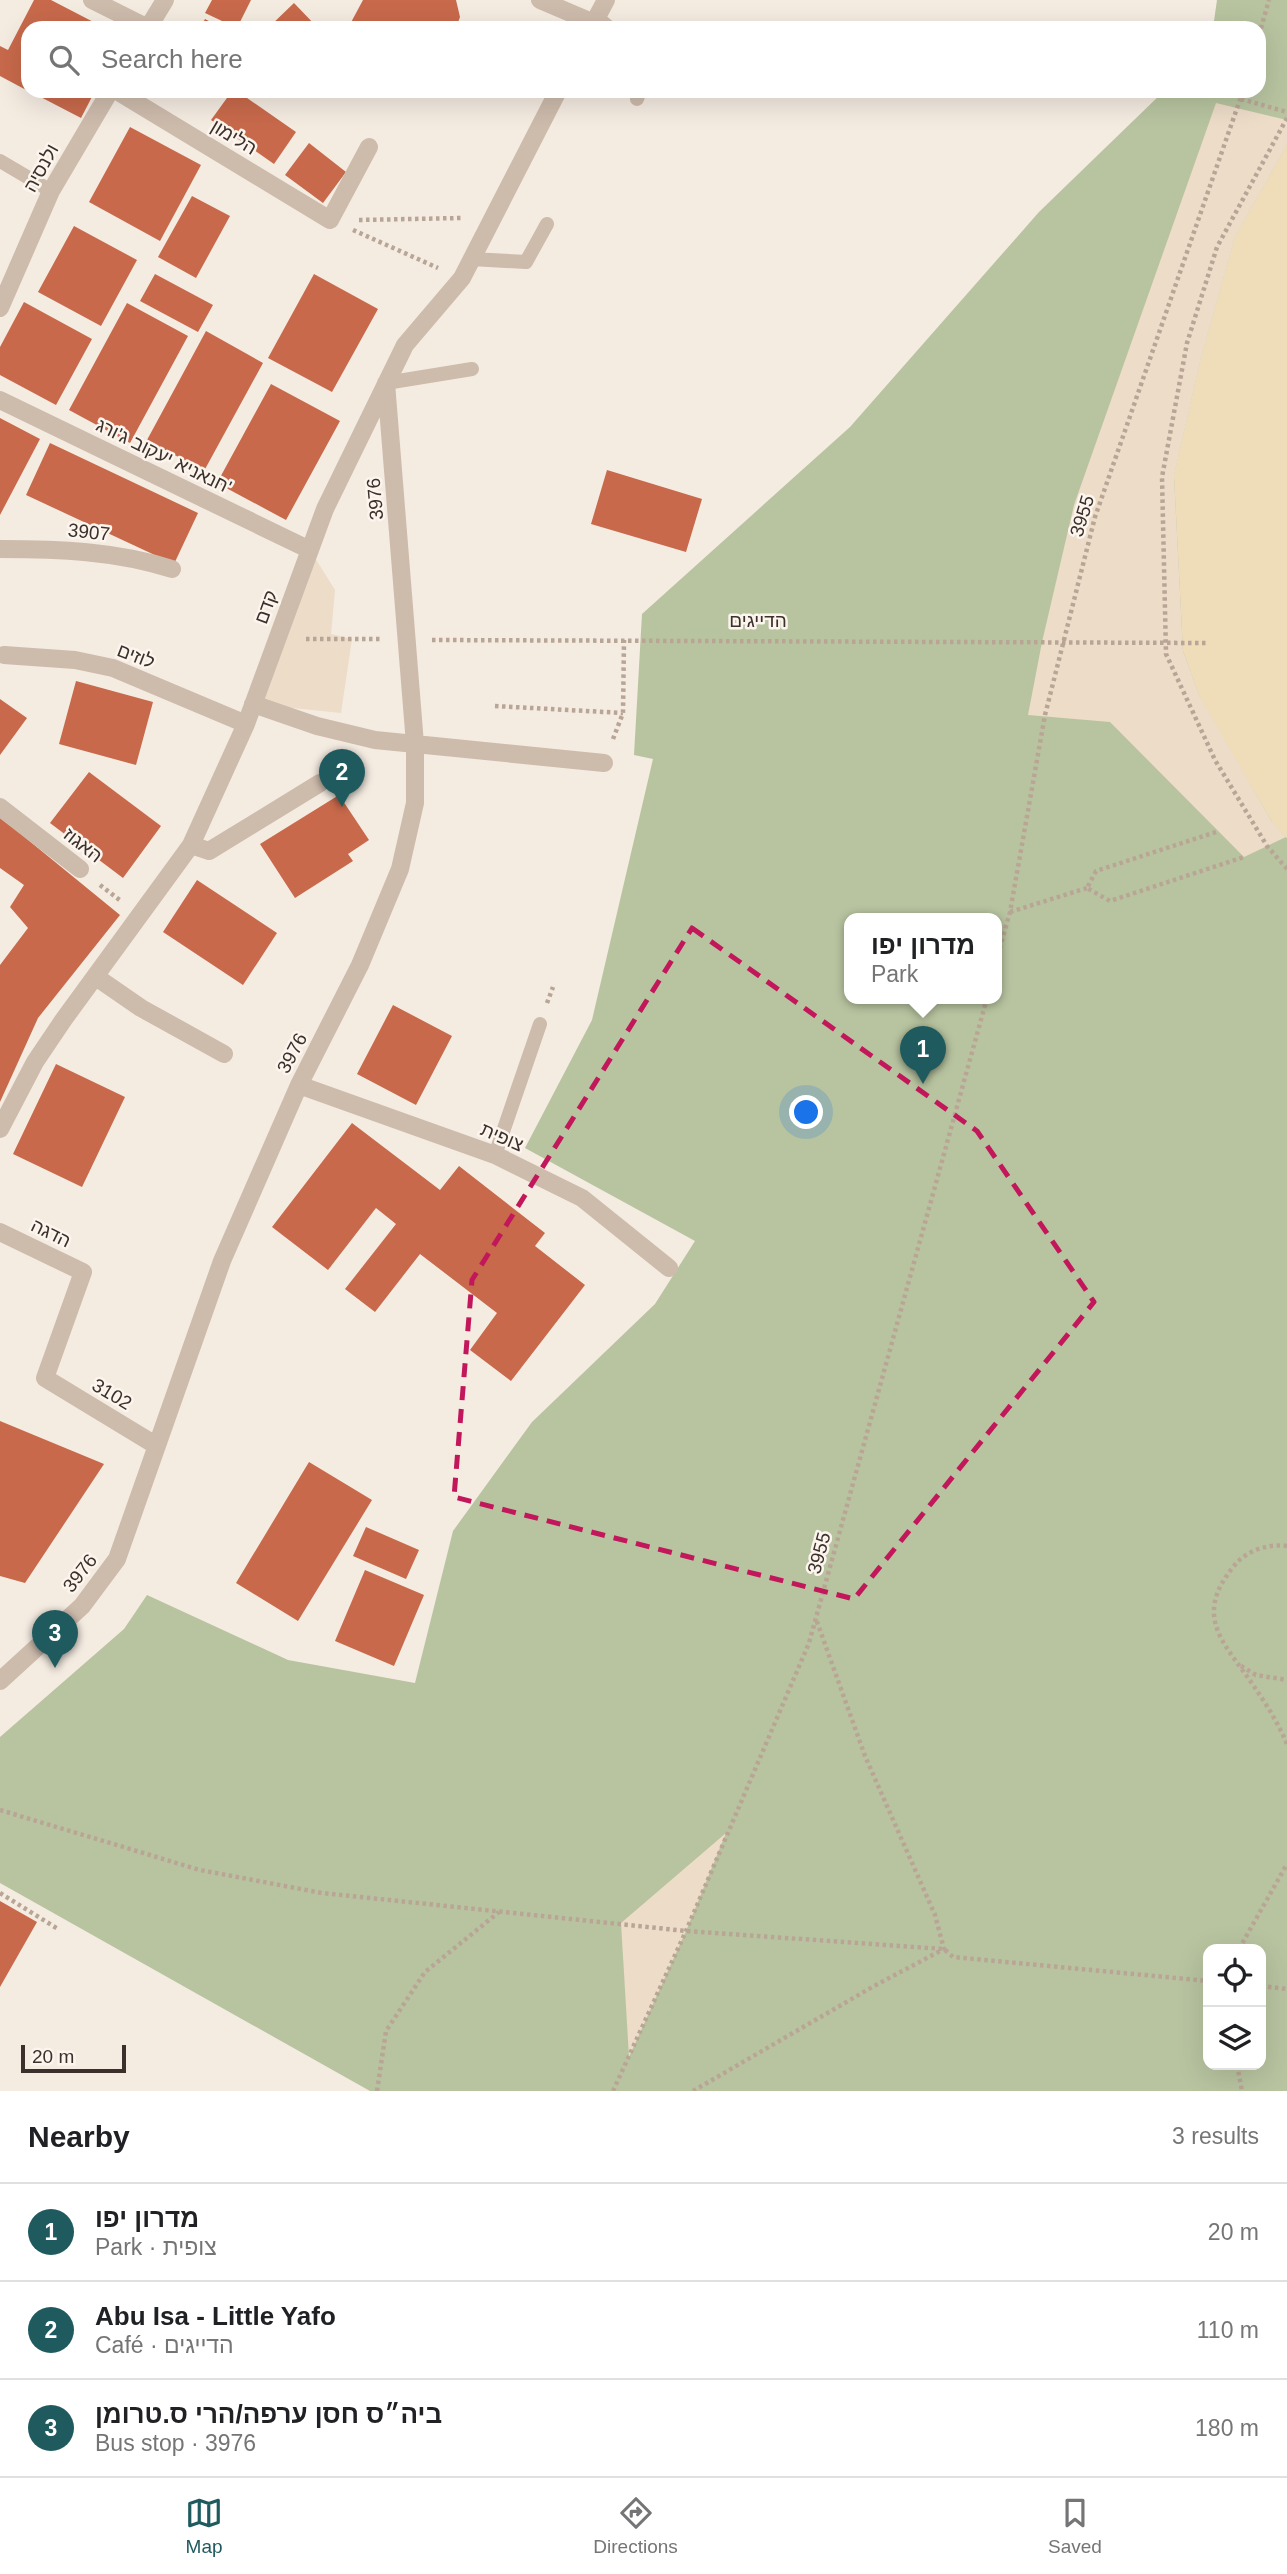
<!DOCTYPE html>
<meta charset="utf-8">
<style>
body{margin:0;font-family:Helvetica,"Noto Sans Hebrew",sans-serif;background:#f2f2f2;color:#202124}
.controls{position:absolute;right:21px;bottom:21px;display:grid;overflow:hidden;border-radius:14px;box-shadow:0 7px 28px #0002}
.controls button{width:63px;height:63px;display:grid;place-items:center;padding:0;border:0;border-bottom:2px solid #e0e0e0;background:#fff;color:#202124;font:35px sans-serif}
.scale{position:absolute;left:21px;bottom:18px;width:105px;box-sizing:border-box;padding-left:7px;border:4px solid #3b302b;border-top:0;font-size:19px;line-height:24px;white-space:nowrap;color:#3b302b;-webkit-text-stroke:5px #fbf5ee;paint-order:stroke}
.you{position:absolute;left:807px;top:1113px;width:24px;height:24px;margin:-18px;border:5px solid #fff;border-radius:50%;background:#1a73e8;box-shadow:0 0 0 10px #1a73e833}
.badge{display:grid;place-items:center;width:46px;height:46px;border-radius:50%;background:#1f5a5e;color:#fff;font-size:23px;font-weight:700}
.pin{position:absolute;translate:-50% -58px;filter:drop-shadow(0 2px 4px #0008)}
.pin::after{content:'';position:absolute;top:37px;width:24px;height:21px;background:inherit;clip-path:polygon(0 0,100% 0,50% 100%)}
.popup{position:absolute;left:844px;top:913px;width:158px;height:91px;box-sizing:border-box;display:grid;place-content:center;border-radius:14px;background:#fff;filter:drop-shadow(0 2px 5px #0005);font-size:23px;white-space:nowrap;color:#757577}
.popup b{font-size:26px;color:#202124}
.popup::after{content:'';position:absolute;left:50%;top:100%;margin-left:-14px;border:14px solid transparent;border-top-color:#fff}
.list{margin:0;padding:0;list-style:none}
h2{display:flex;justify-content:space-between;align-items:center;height:91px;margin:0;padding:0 28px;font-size:30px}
h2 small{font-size:23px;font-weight:400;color:#757577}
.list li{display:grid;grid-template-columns:46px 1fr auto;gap:21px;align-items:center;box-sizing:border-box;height:98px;padding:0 28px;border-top:2px solid #e0e0e0}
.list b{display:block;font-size:26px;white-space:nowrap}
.list p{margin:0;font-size:23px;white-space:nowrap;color:#757577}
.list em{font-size:23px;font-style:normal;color:#757577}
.icon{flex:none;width:38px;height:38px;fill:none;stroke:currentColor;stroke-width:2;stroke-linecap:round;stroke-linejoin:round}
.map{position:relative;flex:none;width:1287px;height:2091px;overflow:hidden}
.search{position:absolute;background:#fff;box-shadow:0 7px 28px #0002;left:21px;right:21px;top:21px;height:77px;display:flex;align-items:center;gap:18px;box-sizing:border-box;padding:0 24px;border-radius:21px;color:#757577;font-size:26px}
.sheet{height:385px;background:#fff}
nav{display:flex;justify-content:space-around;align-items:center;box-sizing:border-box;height:98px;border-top:2px solid #e0e0e0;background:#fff;font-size:19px;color:#757577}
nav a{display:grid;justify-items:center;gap:4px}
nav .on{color:#1f5a5e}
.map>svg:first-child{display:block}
.green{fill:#b8c4a0;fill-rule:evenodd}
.sand{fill:#efdcb8}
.plaza{fill:#ecdcc8}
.building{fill:#c8694b}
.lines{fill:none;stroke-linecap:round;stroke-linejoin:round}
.path{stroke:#b9a596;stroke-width:4.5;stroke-dasharray:3.5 3.5;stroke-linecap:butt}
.lane{stroke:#cdbbac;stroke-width:14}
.street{stroke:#cdbbac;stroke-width:18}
.marked{fill:none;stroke:#c2185b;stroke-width:5;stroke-dasharray:14 9;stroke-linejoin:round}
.labels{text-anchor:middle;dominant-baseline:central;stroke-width:5;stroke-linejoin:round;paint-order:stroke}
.street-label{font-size:19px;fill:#3b302b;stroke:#fbf5ee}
</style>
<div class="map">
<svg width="1287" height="2091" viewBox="0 0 1287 2091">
<rect width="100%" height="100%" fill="#f4ebe1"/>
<path class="green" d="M1217 0H1287V145L1235 237 1201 358 1174 476 1272 822 1287 838V2091H370L0 1883V1737L124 1629 147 1595 288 1660 415 1683 453 1531 532 1422 655 1304 695 1241 525 1148 592 1020 653 759 634 755 642 614 850 427 1039 212 1164 91H1259V28H1213ZM850 918H996V998H850ZM1208 1949H1261V2065H1208Z"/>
<path class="sand" d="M1287 145V838L1272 822 1202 703 1183 651 1174 476 1201 358 1235 237Z"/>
<path class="plaza" d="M1216 103 1287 120V145L1235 237 1201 358 1174 476 1183 651 1200 697 1272 822 1286 837 1244 857 1110 722 1028 715 1042 642 1074 505Z
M310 550 335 590 331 634 352 639 341 713 253 704Z
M726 1833 686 1931 629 2057 621 1923Z"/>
<path class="building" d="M34 0H51L105 28H28V91L0 76V46L8 50Z
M212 0H251L237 28 205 13Z
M363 0H456L460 17 456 28H348Z
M294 3 318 28H268Z
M205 19 222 28H200Z
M29 91H95L81 118Z
M232 91H237L296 132 274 164 211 120Z
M130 127 201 165 160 241 89 202Z
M309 143 346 172 323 203 285 175Z
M192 196 230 216 196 278 158 257Z
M74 226 137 260 101 326 38 292Z
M155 274 213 305 198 332 140 301Z
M314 274 378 309 332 392 268 358Z
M24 302 92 339 56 405 0 375V347Z
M127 303 188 336 130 443 69 410Z
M206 331 263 363 204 471 147 440Z
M271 384 340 421 286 520 217 483Z
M0 418 40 439 0 515Z
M50 443 198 513 174 564 26 495Z
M607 470 702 499 686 552 591 524Z
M76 681 153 702 136 765 59 744Z
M0 699 27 718 0 755Z
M89 772 161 826 123 878 50 823Z
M339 795 369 840 348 854 353 861 295 898 260 844Z
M0 817 120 915 38 1018 0 1102V965L28 928 10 907 24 885 0 868Z
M197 880 277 933 243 985 163 932Z
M393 1005 452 1036 416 1105 357 1074Z
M56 1064 125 1097 82 1187 13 1154Z
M352 1123 440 1190 459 1166 545 1233 535 1246 585 1285 511 1381 470 1350 497 1313 420 1254 375 1312 345 1289 396 1224 376 1208 328 1270 272 1227Z
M0 1421 104 1464 25 1583 0 1576Z
M309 1462 372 1500 298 1621 236 1583Z
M366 1527 419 1550 406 1579 353 1556Z
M365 1570 424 1595 394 1666 335 1641Z
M0 1901 37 1922 0 1987Z"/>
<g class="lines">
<path class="path" d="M1259 35 1269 0
M1241 99 1287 112
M1287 118 1217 247 1187 343 1162 477 1166 654 1215 760 1267 846 1287 869
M359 220 462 218
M353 230 438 268
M306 639H381
M432 640 1207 643
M495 706 623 713
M613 739 623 713 624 640
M1216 832 1096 871 1087 888 1110 901 1244 857
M100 885 121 901
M1010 912 1087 888
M996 962 1010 912 1045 715 1095 517 1243 91
M547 1003 553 987
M1287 1546C1269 1543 1245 1551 1234 1566 1191 1618 1226 1644 1255 1688 1267 1705 1279 1725 1287 1744
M1241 1666 1256 1675 1287 1680
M0 1810 200 1870 322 1893 686 1931 944 1949 953 1957 1208 1981
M0 1893 58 1929
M1239 1949 1287 1864
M1261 1986 1287 1989
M1237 2065 1242 2091
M377 2091 386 2031 425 1972 499 1912
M613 2091 686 1931 809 1643 987 998
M693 2091 874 1986 944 1949 935 1915 865 1756 816 1619"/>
<path class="lane" d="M597 17 610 28
M637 99 640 91
M0 161 51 191
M471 259 526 262 547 224
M386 383 472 369
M495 1155 540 1024"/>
<path class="street" d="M92 0 148 28
M540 0 594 23
M148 28 165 0
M591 28 606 0
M117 91 330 220 369 147
M0 308 51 191 110 91
M0 400 310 550
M0 549C58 549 116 551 172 569
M4 655 75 660 113 668 246 724
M253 704 317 726 375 740 604 763
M0 807 80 869
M191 845 209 851 320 783
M96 977 141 1008 224 1054
M299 1085 495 1155 582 1198 669 1268
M0 1129 35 1062 64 1019 191 845 246 724 325 509 405 345 462 278 558 91
M0 1232 83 1272 45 1378 157 1446
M0 1681 82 1606 117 1559 222 1261 299 1085 360 965 400 869 415 803V744L386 383"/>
</g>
<path class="marked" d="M692 928 977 1131 1094 1302 854 1599 454 1497 472 1280Z"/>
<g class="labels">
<g class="street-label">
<text transform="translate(234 137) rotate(31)">הלימון</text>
<text transform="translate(41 168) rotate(-61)">ולנסיה</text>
<text transform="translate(164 456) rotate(26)">חנאניא יעקוב ג'ורג'</text>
<text transform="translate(375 499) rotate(-95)">3976</text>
<text transform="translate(1082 516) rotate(-73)">3955</text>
<text transform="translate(89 532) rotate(6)">3907</text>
<text transform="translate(266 607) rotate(-70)">קדם</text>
<text x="758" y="620">הדייגים</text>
<text transform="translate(136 656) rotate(21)">לוזים</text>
<text transform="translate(83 845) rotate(38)">האגוז</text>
<text transform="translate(292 1053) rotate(-62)">3976</text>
<text transform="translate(502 1137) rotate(23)">צופית</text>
<text transform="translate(51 1233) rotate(26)">הדגה</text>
<text transform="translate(112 1394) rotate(31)">3102</text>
<text transform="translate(819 1553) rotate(-75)">3955</text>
<text transform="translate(80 1573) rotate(-52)">3976</text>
</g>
</g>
</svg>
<div class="controls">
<button><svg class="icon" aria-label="locate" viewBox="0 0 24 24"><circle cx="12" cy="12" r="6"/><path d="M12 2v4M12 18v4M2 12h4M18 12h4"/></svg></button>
<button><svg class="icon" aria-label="layers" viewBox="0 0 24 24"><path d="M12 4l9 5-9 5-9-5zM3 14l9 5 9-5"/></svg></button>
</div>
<div class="scale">20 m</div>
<div class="you"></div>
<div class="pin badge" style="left:923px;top:1084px">1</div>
<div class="popup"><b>מדרון יפו</b>Park</div>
<div class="pin badge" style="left:342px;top:807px">2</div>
<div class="pin badge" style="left:55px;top:1668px">3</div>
<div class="search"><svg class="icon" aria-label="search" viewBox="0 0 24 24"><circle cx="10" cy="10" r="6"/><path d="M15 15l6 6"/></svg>Search here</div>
</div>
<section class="sheet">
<h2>Nearby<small>3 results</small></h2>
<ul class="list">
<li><span class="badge">1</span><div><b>מדרון יפו</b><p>Park · צופית</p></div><em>20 m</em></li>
<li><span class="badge">2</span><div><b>Abu Isa - Little Yafo</b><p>Café · הדייגים</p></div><em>110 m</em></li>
<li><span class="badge">3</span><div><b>ביה״ס חסן ערפה/הרי ס.טרומן</b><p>Bus stop · 3976</p></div><em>180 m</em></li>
</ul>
</section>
<nav>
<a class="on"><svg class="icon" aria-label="map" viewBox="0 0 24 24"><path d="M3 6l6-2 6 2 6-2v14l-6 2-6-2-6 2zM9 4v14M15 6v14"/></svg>Map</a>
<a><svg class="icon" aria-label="directions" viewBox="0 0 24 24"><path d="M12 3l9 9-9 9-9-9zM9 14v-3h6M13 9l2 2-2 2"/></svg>Directions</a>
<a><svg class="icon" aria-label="saved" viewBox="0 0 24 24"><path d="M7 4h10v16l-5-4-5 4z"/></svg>Saved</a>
</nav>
